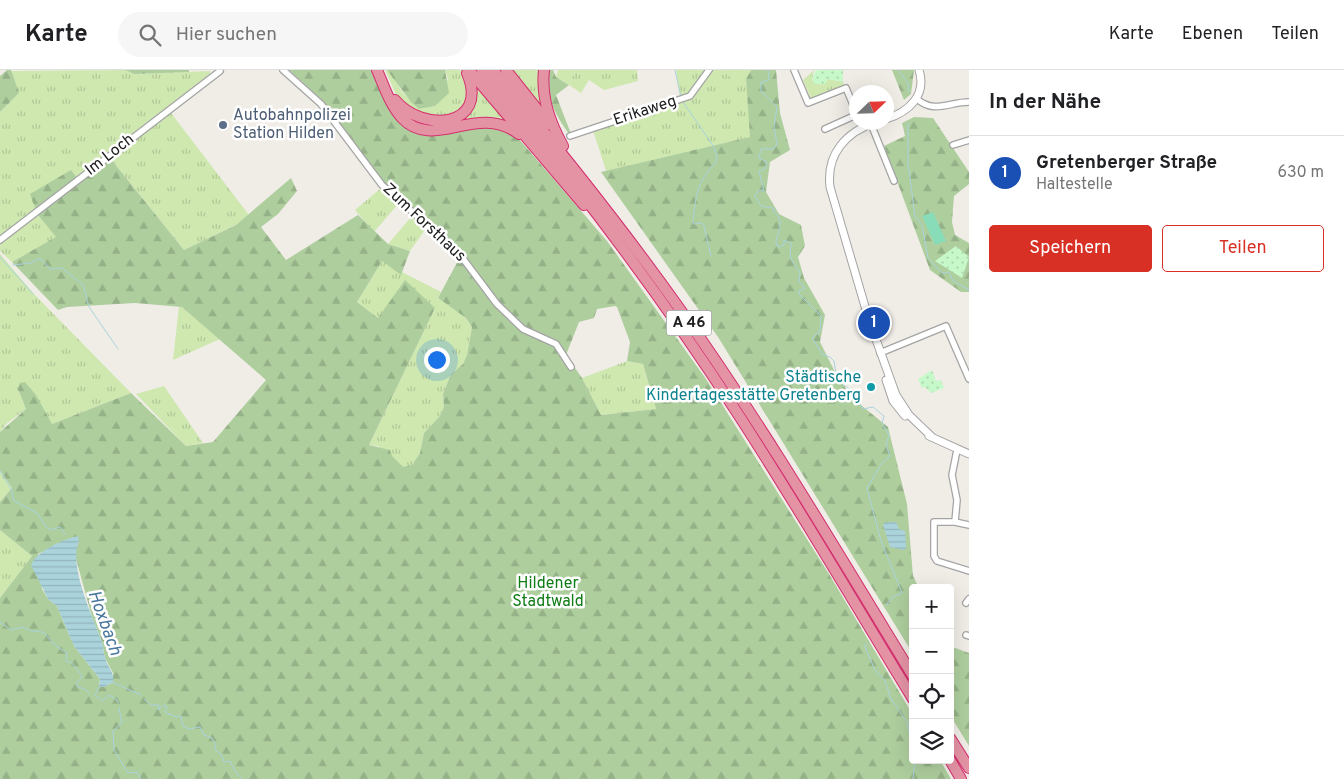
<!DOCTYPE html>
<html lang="de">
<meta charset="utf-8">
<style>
body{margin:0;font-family:Overpass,sans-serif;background:#f6f6f6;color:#202124}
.controls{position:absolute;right:15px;bottom:15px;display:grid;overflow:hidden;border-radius:5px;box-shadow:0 5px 20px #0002}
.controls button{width:45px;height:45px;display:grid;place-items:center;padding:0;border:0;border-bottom:1px solid #e0e0e0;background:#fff;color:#202124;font:25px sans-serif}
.compass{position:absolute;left:849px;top:15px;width:45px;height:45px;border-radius:50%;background:#fff;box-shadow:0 5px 20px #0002;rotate:67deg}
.you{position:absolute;left:436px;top:289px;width:18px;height:18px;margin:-12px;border:4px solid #fff;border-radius:50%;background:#1a73e8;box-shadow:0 0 0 8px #1a73e833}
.badge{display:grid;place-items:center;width:32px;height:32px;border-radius:50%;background:#d93025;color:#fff;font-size:16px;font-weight:700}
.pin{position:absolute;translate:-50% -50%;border:2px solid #fff;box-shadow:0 1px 5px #0006}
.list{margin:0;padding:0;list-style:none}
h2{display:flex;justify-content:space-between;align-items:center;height:65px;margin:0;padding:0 20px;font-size:21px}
h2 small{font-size:16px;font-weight:400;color:#757577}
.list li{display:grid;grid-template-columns:32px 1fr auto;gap:15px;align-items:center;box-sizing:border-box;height:75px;padding:0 20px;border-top:1px solid #e0e0e0}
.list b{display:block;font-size:19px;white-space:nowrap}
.list p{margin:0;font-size:16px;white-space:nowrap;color:#757577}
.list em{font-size:16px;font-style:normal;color:#757577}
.actions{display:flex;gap:10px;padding:15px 20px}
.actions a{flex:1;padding:11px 0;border:1px solid #d93025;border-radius:5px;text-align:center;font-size:18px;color:#d93025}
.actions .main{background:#d93025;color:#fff}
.icon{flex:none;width:28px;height:28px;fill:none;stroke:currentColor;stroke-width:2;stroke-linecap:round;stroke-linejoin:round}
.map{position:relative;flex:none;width:969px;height:709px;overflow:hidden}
header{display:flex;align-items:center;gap:30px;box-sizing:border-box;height:70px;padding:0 25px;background:#fff;border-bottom:1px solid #e0e0e0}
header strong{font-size:24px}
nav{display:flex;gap:28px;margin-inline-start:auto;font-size:18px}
.search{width:350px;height:45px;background:#f6f6f6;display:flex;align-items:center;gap:12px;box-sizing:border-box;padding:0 18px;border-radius:28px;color:#757577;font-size:19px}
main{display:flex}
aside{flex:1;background:#fff}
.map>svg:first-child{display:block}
.grass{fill:url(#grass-tufts)}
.forest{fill:url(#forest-firs);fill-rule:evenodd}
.park{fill:url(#park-dots)}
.garden{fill:#cee8b0}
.pitch{fill:#89dcb8}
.water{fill:url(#water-rules)}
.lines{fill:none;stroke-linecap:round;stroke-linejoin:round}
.stream{stroke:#aad3dc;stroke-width:1}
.minor-casing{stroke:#a4a4a4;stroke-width:8}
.tertiary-casing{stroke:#a4a4a4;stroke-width:9}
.motorway-casing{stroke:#d42e6e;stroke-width:12}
.minor{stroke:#fff;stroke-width:5.5}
.tertiary{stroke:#fff;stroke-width:7}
.motorway{stroke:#e493a5;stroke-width:10}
.service-dot{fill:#5c6f8a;stroke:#fff;stroke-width:2}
.culture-dot{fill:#0f9aa8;stroke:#fff;stroke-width:2}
.labels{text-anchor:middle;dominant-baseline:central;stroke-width:5;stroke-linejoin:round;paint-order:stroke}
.shield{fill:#fff;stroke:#636363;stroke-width:1}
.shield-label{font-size:15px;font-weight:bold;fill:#202020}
.street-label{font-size:16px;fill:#202020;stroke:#fff}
.service-label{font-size:16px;fill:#4e5e75;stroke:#fff;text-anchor:start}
.culture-label{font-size:16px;fill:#0d838f;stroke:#fff;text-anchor:end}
.park-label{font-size:16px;fill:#107c15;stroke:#fff}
.water-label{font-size:18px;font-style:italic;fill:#4a779d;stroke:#fff}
</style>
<header>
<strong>Karte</strong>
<div class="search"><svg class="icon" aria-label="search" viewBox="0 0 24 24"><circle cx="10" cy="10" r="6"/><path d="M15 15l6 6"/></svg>Hier suchen</div>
<nav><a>Karte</a><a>Ebenen</a><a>Teilen</a></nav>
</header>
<main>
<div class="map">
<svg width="969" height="709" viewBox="0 0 969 709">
<defs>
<pattern id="grass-tufts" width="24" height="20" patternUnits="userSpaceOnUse" patternTransform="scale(1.25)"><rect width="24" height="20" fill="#cee8b0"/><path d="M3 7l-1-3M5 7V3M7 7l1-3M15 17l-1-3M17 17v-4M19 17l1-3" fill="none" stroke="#b1c797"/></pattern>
<pattern id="forest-firs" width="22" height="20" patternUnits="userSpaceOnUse" patternTransform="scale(1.25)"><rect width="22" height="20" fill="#aece9e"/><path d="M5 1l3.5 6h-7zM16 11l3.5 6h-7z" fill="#95b188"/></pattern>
<pattern id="park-dots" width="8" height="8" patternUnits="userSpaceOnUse" patternTransform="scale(1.25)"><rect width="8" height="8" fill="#c7f8c9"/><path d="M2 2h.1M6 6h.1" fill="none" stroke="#abd4ac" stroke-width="1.8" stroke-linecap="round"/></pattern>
<pattern id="water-rules" width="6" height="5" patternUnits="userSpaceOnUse" patternTransform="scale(1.25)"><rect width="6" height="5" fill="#aad3dc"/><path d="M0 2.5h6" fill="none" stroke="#92b5bc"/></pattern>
</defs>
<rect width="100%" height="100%" fill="#f0ede7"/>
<path class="grass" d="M125 0 134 4 210 1V4L76 107 70 100 38 145 57 167 12 192 0 181V42L19 23 10 1Z
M385 0 391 2 402 22 419 39 435 36 448 9 445 0H460L466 9 468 30 455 44 440 47 415 42 398 29Z
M512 0H540L546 44Z
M575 0H637L638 11 604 20 589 10 581 23 569 15Z
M676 0H708L694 21 680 28Z
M712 0H721L742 14 746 8 751 67 606 101 593 60 689 29 696 24Z
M814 0 812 10 821 15 828 9 843 12 844 15 811 29 803 10Z
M475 14 518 60 421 57 401 41 457 49Z
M171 43 249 145 236 155 184 180 110 88Z
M381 118 399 133 374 162 355 140Z
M413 145 427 157 410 181 388 174Z
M0 184 34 224 131 323 52 354 18 319 26 339 6 354 0 362Z
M382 191 401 204 402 202 441 222 438 228 466 248 472 257 467 285 463 294 451 304 443 324 444 337 440 346 424 363 420 383 412 395 404 398 378 376 369 375 435 238 378 248 357 232Z
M179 236 182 237 220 269 173 290Z
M627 291 643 294 656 339 601 345 582 308Z
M164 316 203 373 186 376 136 324Z
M0 400 12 418 0 432Z
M0 460 32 486 0 528Z"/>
<path class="forest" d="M7 0H11L19 23 0 42V6Z
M125 0H189V2L134 4Z
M289 0H373L413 61 496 55 513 62 607 171 706 309 829 504 913 645V690H940L951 709H0V528L32 486 0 460V432L12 418 0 400V362L26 339 18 319 20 313 25 312 36 325 52 354 131 323 186 376 213 372 266 310 182 237 135 233 67 237 58 240 12 192 56 167 38 145 30 124 71 100 79 111 110 88 184 180 236 155 291 108 297 121 278 144 261 157 286 190 358 145 388 174 410 181 401 205 382 191 357 232 378 248 405 210 435 238 369 375 390 380 392 386 403 397 412 395 420 383 424 363 440 346 444 337 443 324 451 304 463 294 467 285 472 257 466 248 438 228 460 187V179L384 116 322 30ZM615 236 617 237 630 272 627 291 643 294 656 339 601 345 582 308 566 285 579 252 594 248 597 239ZM74 467 79 471 75 481 76 489 92 547 102 572 105 588 113 603V612L104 617 99 616 100 609 74 576 57 536 48 529 42 519 38 484Z
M387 0H445L449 23 435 36 419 39 411 32Z
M548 0H553L556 7 569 15 556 25 573 69C554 44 548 32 548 0Z
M751 0H776L780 43 790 80 770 92 766 122 779 144 801 155 805 176 798 187 804 208 825 245 820 272 834 300 851 327 888 357 907 434 913 506 919 518H913V584L718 267 601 102 750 67 746 8Z
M892 0H914L911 24 904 30Z
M914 47 933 48 969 102V114L954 126 952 152 955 165 969 173V222H961L930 200 884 76 905 66 902 53Z
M950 576 969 583V676L950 645Z"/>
<path class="park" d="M816 0H843V12L828 9 825 14H815L812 10Z
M956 176 969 187 962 208 935 191Z
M932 300 936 311 941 310 944 318 931 323 925 317 922 318 918 309Z"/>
<path class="garden" d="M558 0H575L569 15 556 7Z
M721 0H751L743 15Z"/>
<path class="pitch" d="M933 142 946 171 935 175 922 146Z"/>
<path class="water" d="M891 452H896L899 459 905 461 906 478 904 480 890 477 883 455 884 453Z
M78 466 79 471C68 496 93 547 102 572 104 577 103 582 105 587 107 597 115 602 113 612L104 617H99L100 609 74 576 57 536 48 529 31 495C38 480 62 470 78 466Z"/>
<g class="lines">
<path class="stream" d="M675 0 681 27
M768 0 769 10 761 12V21L777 37 774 57 777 74 773 79H761L759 88 767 92 765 99 759 101 764 121 759 120 755 126 761 136 773 138 774 142C786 152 777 161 776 173L778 177 784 175V170L791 173 790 187 800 203 799 212 804 216V219L799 221V224L821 246 820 261 812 268 822 284 830 287 834 291 837 310 852 321 863 339 873 337 884 346 882 353 889 365 886 375 890 386 882 393 867 418 881 471 902 523 893 527 886 535
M898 0 908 13 909 22
M683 32 714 77 717 86 716 92C696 113 696 126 693 152L694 154 702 153 704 156 711 186
M908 53V93L915 146 922 155 928 188 942 203 949 202 953 211 969 220
M0 187 33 224
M13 195 31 193 38 189 42 190 50 199 62 198 83 215 89 237 118 279
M0 401 11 419 14 431 37 443 46 457 51 460 60 457 65 464
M0 552 11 560 22 557 32 561 43 562 56 576 67 583 66 591 72 593C74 596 81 604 82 607L76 614 78 617 85 619 90 624
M866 573 865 577 875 600 885 611 891 629 907 652 913 680
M112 612 141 625
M99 617 95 625 102 631 109 625 117 630 118 633
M144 629 151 635H159L158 640 164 635 167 637 165 642 176 647 181 646 183 656 189 659 200 657 204 665 212 668 216 676 214 679 221 684 224 692 230 691 235 701 242 709
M119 638 122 653 113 661 114 680 128 703 137 702 141 709
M913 709 915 690"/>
<g class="minor-casing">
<path id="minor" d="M283 0 321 34 382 115 458 182 497 234 523 259 556 274 571 297
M794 0 808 33 846 18 856 42
M917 29C934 44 949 32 969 32
M871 54 894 111
M825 59 856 45
M570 66 690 26 709 0
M953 75 969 70
M0 170 220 1
M880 283 946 256 969 309
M955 452 957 430 952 405 957 380
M969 455 955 452H934V486L937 491 969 501
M966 533 969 529
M966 565 969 566"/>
</g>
<g class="tertiary-casing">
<path id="tertiary" d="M886 49C909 42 927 25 919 0
M876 52C846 62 826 84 830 117L869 250 896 325 909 345 932 367
M886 310 893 331 905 346
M929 366 969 384"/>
</g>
<g class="motorway-casing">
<path id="motorway" d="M377 0C384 16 390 35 402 48 434 82 476 32 519 64
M469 0 584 135
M482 0C573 109 659 222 736 341 798 436 854 533 913 629
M493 0C560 80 624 160 684 245 766 361 839 485 913 606
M506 0 549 54
M544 0C541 28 550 52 563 76
M395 30C422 63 490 58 467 3
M950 668 969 698
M950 690 961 709"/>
</g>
<use href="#minor" class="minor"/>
<use href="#tertiary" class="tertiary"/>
<use href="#motorway" class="motorway"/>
</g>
<circle class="service-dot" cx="223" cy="55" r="5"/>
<circle class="culture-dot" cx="871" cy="317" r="5"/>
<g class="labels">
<rect class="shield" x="666.5" y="240.5" width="45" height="25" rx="4"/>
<g class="shield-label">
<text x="689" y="253">A 46</text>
</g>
<g class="street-label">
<text transform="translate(645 41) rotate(-18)">Erikaweg</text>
<text transform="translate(110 85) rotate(-38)">Im Loch</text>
<text transform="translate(424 153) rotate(43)">Zum Forsthaus</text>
</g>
<g class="service-label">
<text x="233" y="46">Autobahnpolizei<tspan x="233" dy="18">Station Hilden</tspan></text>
</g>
<g class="culture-label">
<text x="861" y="308">Städtische<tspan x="861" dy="18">Kindertagesstätte Gretenberg</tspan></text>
</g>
<g class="park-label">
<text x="548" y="514">Hildener<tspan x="548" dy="18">Stadtwald</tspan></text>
</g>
<g class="water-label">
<text transform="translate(104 553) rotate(70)">Hoxbach</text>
</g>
</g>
</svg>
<div class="controls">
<button>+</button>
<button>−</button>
<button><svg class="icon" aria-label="locate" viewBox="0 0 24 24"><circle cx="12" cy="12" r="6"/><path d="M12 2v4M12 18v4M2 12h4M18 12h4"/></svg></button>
<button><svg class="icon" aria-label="layers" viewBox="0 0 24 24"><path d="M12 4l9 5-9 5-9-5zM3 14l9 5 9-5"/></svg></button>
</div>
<svg class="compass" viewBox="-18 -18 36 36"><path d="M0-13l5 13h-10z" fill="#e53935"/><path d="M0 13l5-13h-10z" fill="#757577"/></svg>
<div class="you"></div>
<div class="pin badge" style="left:874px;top:253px;background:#1a4fb4">1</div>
</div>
<aside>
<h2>In der Nähe<small></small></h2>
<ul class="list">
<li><span class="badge" style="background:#1a4fb4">1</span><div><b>Gretenberger Straße</b><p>Haltestelle</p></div><em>630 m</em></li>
</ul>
<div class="actions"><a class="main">Speichern</a><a>Teilen</a></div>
</aside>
</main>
